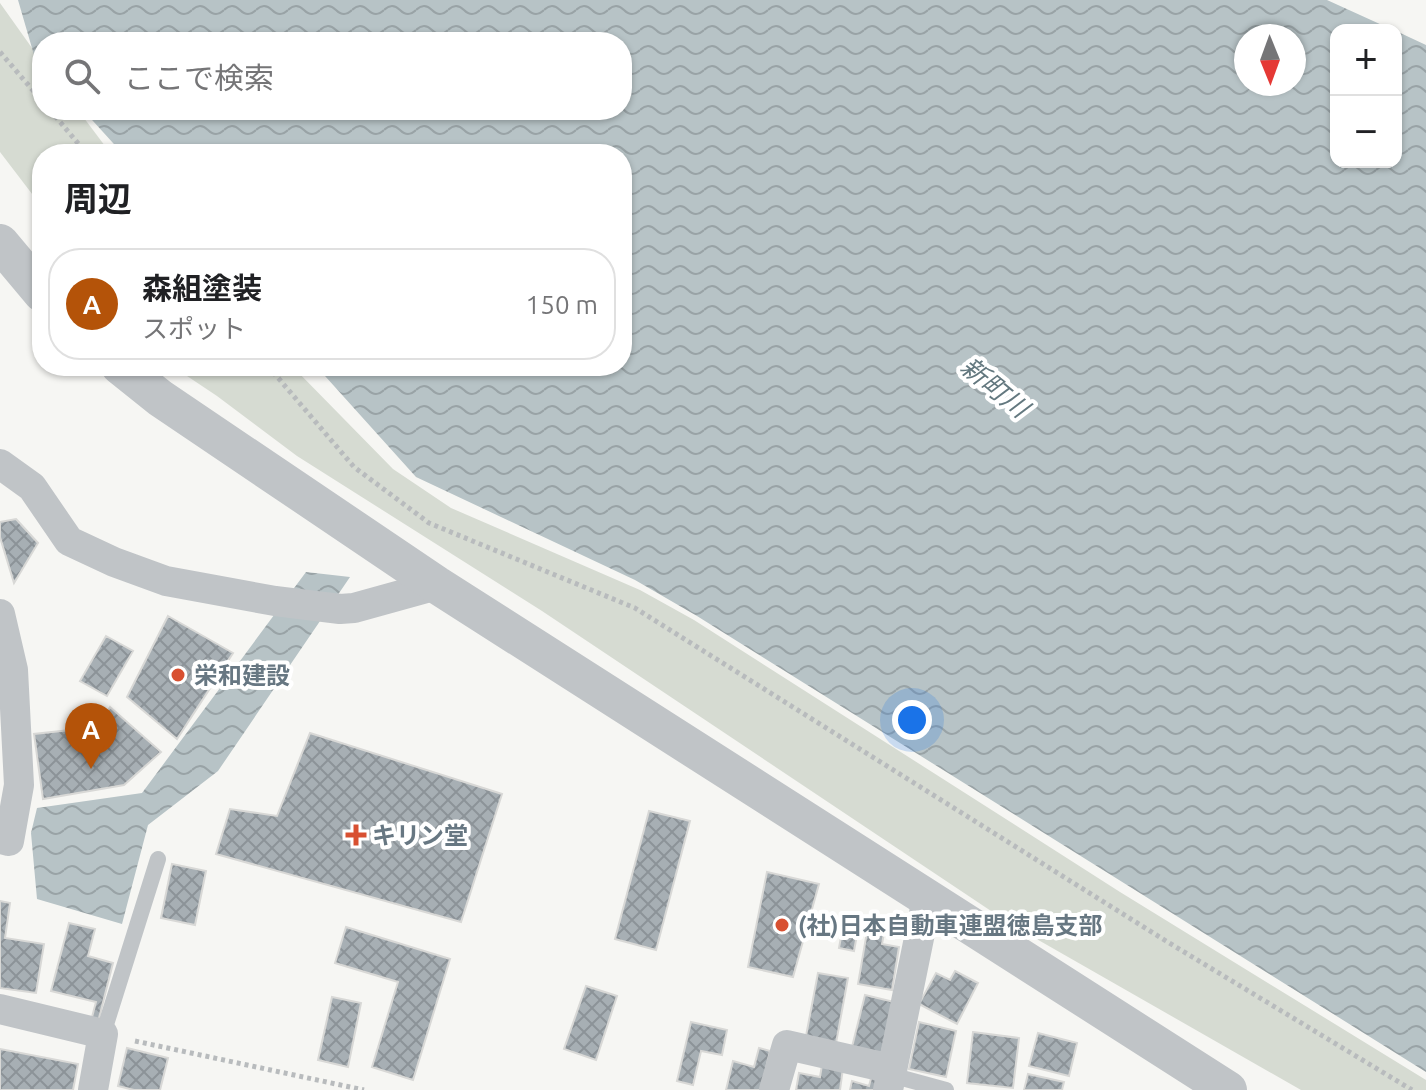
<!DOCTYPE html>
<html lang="ja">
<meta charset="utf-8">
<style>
body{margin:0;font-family:Ubuntu,"Noto Sans JP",sans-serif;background:#f6f6f6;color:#202124}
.controls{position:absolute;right:24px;top:24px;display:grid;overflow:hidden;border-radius:16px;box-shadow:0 2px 6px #0004}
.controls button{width:72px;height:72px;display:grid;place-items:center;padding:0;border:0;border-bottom:2px solid #e0e0e0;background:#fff;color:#202124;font:40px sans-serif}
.compass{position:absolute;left:1234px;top:24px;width:72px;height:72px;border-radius:50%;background:#fff;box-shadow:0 2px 6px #0004;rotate:179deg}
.you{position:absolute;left:912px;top:720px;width:28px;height:28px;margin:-20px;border:6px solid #fff;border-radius:50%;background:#1a73e8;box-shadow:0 0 0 12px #1a73e833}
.badge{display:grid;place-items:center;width:52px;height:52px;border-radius:50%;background:#b45309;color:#fff;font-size:26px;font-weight:700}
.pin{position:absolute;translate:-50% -66px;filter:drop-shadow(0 2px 4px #0008)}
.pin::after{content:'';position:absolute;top:42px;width:28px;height:24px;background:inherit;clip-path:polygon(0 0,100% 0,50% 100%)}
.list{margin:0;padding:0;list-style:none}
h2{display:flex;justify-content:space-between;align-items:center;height:104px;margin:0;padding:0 32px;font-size:34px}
h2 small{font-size:26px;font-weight:400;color:#757577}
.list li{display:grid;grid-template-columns:52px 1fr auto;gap:24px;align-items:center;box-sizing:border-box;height:112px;margin:0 16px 16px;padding:0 16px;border:2px solid #e0e0e0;border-radius:32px}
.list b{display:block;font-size:30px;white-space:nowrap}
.list p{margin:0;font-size:26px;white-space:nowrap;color:#757577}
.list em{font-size:26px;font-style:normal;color:#757577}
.icon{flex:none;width:44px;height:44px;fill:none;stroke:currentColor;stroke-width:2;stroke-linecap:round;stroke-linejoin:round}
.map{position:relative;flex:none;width:1426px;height:1090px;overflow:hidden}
.search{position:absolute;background:#fff;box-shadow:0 2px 6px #0004;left:32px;top:32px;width:600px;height:88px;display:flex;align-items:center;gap:20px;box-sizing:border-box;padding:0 28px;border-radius:32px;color:#757577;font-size:30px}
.panel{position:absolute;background:#fff;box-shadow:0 2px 6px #0004;left:32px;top:144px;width:600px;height:232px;border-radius:32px}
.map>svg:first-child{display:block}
.park{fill:#d6dbd2}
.water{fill:url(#water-waves);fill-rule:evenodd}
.building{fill:url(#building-cross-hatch);stroke:#d8d8d6;stroke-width:2}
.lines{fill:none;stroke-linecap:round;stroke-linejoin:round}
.path{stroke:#b8bbbd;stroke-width:5;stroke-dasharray:4 4;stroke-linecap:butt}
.service{stroke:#c0c4c7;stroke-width:16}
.minor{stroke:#c0c4c7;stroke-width:30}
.tertiary{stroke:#c0c4c7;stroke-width:38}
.poi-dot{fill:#d85031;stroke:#fff;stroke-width:3}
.labels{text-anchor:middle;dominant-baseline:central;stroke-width:8;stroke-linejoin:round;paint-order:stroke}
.poi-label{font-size:24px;font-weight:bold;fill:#677782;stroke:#fff;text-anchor:start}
.water-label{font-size:26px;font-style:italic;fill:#63787f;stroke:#fff}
</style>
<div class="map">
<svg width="1426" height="1090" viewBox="0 0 1426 1090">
<defs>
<pattern id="water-waves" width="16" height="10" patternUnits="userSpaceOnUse" patternTransform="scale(2)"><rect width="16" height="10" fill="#b7c3c6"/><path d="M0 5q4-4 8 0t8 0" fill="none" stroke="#99a3a6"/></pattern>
<pattern id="building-cross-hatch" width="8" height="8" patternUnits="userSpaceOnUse" patternTransform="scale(2)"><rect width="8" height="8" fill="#a7afb4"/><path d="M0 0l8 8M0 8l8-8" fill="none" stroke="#8c9398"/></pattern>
</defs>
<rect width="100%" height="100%" fill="#f6f6f3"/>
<path class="park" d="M0 3 42 62V110H78L111 154H42V207L0 152Z
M172 366H292L393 469 451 508 640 590 694 620 1120 892 1426 1080V1090H1301L1012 925 542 611 297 456 217 396Z"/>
<path class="water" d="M18 0H1327L1393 30H1336V162H1396V31L1426 45V1072L697 616 635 580 416 477 316 366H622V154H123L83 110H622V42H42V65L34 55ZM1246 36H1294V84H1246Z
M306 572 350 577 218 771 148 825 122 924 37 899 31 833 37 808 142 793Z"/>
<path class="building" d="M16 519 38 543 14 583 0 537V522Z
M168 616 233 653 177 739 127 697Z
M106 636 133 651 107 696 80 681Z
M110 707 161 752 124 785 43 799 34 734 98 727Z
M310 733 502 794 461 922 216 854 230 809 277 816Z
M649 811 690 821 656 950 615 939Z
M172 864 206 871 195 925 161 918Z
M767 872 819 884 793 977 748 967Z
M0 901 10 903 5 938 44 944 36 993 0 988Z
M845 915 860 918 854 951 839 948Z
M69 923 95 929 88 956 113 963 98 1022 91 1021 96 1002 51 991Z
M868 926 885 928 882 944 899 947 892 990 858 984Z
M346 927 450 959 413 1080 372 1067 398 982 335 963Z
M955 971 978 983 957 1024 919 1004 936 973 950 980Z
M818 973 848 978 836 1043 806 1036Z
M586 986 617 996 596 1060 564 1049Z
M865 995 894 1002 880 1059 851 1051Z
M332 997 361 1003 348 1067 318 1060Z
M691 1022 727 1030 722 1055 701 1051 693 1085 677 1081Z
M919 1022 956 1031 946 1077 909 1069Z
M973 1032 1019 1038 1013 1088 967 1083Z
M1038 1033 1077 1043 1069 1076 1029 1066Z
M127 1048 168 1058 160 1090H134L118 1086Z
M759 1048 770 1051 761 1090H726L733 1061 754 1067Z
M0 1049 78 1064 73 1090H0Z
M822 1065 843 1068 840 1090H796L799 1073 820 1077Z
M1028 1074 1064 1082 1062 1090H1024Z
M872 1075 880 1077 877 1090H850L852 1081 869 1086Z"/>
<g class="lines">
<path class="path" d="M0 52 42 101
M50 110 87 154
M268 366 354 467 429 523 635 608 1166 941 1412 1090
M135 1041 364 1090"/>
<path class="service" d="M103 1034 158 859
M891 1075 946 1090"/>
<path class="minor" d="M0 464 32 487 69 541 114 562 166 581 275 601 340 609 354 608 437 585
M0 614 13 670 19 785 9 841 0 839
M0 1009 103 1034 93 1090
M774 1090 787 1045 892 1069
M888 1090 927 899"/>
<path class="tertiary" d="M0 243 42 293
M120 366 160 398 437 585 1228 1090"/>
</g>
<g class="poi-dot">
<circle cx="178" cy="675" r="8"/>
<path d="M352 823h8v8h8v8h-8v8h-8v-8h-8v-8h8z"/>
<circle cx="782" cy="925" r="8"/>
</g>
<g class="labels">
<g class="poi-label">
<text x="194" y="675">栄和建設</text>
<text x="372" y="835">キリン堂</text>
<text x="798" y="925">(社)日本自動車連盟徳島支部</text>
</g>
<g class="water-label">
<text transform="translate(995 387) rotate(39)">新町川</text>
</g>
</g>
</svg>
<div class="controls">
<button>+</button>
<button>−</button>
</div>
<svg class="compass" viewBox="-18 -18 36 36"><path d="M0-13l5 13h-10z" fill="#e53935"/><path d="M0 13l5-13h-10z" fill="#757577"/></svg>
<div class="you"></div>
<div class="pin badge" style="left:91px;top:769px">A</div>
<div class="search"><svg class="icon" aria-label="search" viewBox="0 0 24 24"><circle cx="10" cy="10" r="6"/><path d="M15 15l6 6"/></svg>ここで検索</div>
<section class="panel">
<h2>周辺<small></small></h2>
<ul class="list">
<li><span class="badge">A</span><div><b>森組塗装</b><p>スポット</p></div><em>150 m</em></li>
</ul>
</section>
</div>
